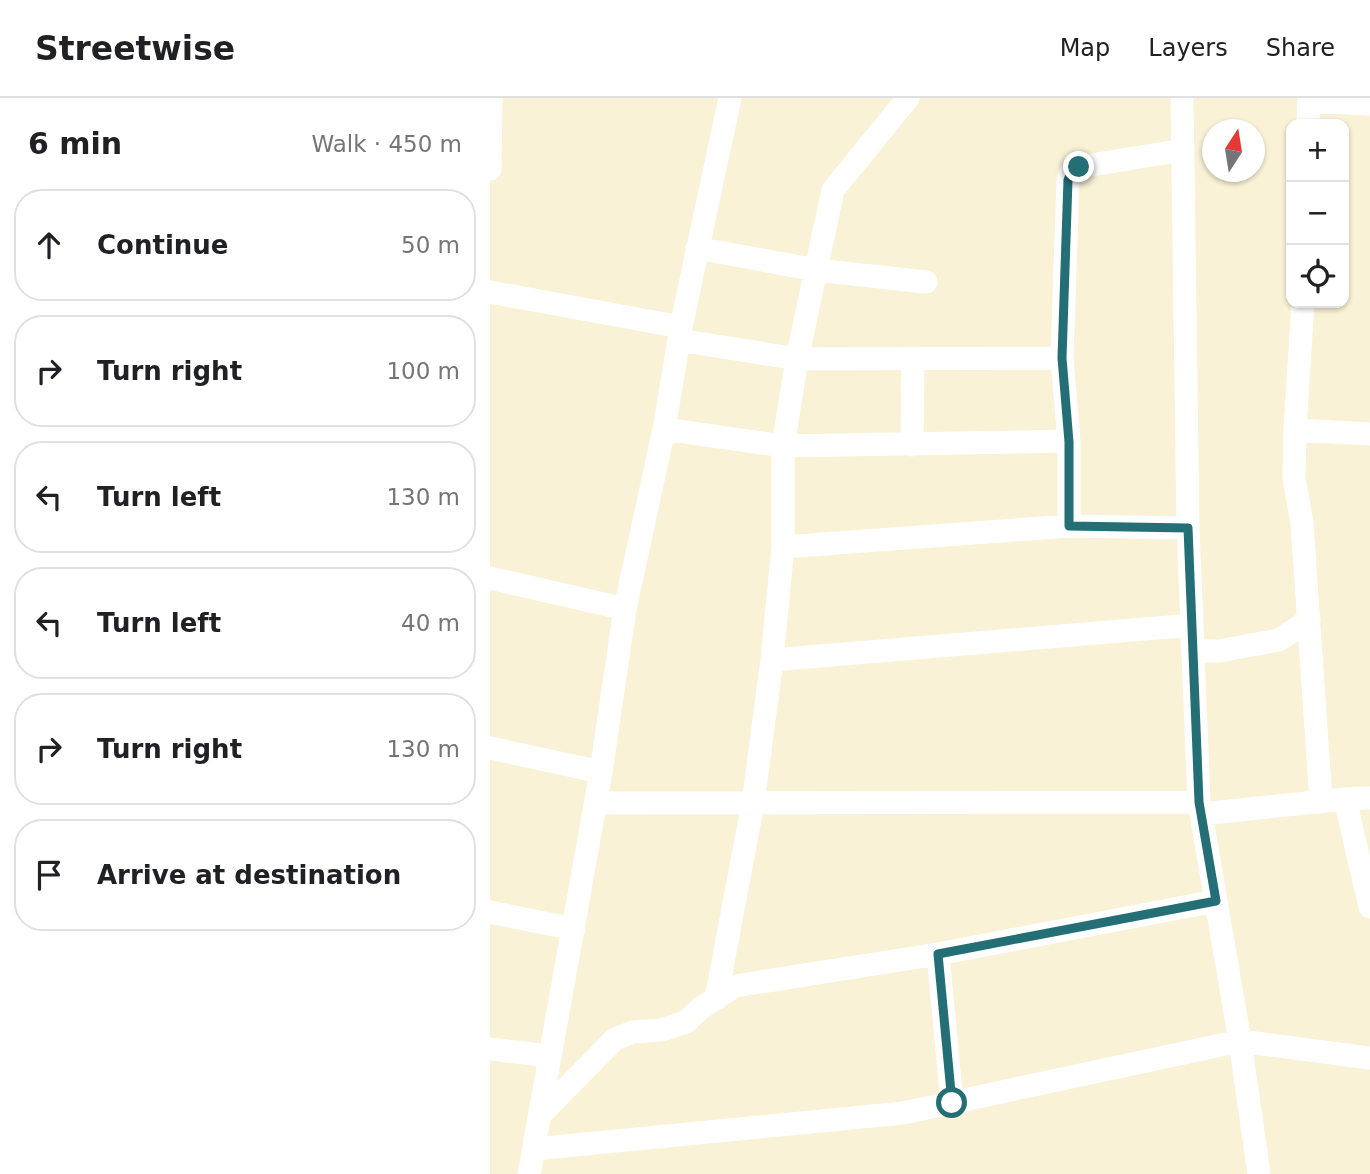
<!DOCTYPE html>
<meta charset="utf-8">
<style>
body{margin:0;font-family:"DejaVu Sans",sans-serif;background:#f2f2f2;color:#202124}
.controls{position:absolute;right:21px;top:21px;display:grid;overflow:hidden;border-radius:14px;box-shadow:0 2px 5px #0004}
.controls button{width:63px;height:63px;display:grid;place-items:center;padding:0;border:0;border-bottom:2px solid #e0e0e0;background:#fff;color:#202124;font:35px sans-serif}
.compass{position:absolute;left:712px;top:21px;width:63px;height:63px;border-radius:50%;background:#fff;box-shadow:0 2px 5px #0004;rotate:12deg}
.stop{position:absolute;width:21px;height:21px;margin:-16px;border:5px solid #246e75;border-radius:50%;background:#fff}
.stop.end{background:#246e75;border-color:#fff;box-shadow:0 2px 7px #0008}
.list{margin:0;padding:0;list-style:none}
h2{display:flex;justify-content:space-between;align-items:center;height:91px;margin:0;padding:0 28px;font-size:30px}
h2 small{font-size:23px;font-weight:400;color:#757577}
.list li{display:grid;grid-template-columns:46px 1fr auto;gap:21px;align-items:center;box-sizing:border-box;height:112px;margin:0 14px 14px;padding:0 14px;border:2px solid #e0e0e0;border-radius:28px}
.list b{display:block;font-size:26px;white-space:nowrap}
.list em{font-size:23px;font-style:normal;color:#757577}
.icon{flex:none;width:38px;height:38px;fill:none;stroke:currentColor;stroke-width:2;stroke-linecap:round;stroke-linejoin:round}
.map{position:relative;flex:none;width:880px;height:1076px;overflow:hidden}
header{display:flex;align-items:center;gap:42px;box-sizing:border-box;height:98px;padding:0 35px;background:#fff;border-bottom:2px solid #e0e0e0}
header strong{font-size:33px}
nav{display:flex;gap:38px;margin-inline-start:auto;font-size:24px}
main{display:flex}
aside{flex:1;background:#fff}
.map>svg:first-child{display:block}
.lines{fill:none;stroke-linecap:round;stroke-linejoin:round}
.minor{stroke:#fff;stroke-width:23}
.route{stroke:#246e75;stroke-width:9}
</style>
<header>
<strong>Streetwise</strong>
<nav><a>Map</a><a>Layers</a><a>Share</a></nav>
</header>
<main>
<aside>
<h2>6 min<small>Walk · 450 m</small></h2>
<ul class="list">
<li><svg class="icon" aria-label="ahead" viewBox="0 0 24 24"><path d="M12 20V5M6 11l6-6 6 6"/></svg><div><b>Continue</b></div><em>50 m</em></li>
<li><svg class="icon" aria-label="right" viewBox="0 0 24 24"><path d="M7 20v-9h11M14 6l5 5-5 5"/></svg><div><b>Turn right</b></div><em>100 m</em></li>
<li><svg class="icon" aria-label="left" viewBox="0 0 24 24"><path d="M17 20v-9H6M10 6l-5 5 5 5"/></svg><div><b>Turn left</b></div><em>130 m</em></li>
<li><svg class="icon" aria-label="left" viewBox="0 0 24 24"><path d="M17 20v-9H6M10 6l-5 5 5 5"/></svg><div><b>Turn left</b></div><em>40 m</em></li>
<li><svg class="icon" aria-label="right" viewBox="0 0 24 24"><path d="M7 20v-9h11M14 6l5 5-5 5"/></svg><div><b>Turn right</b></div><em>130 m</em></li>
<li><svg class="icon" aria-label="arrive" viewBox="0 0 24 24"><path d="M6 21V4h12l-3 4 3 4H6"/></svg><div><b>Arrive at destination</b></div></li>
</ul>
</aside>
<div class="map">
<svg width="880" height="1076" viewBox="0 0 880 1076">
<rect width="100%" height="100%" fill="#f9f2d6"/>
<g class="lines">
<path class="minor" d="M692 0 698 430 709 704 750 943 769 1076
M819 3 880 6
M818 26 819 0
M0 71 1 0
M207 150 326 172 436 184
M0 194 191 229
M813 205 805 332 804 380 812 425 831 704
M189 242 307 261 572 260
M174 331 293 348 579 343
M805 332 880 336
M422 347 423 261
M579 428V343L572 260 578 82 581 75 589 69 693 52
M293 449 579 428 698 430
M0 480 135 511
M703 553H729L789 542 819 522
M282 562 702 527
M0 650 111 674
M880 700 855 701 880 809
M106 705 709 704
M711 716 855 701
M0 814 84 831
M448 856 462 1005
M226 901 263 705 282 562 293 449V348L307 261 343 92 418 0
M0 951 59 958
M50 1017 125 941 143 934 171 932 196 924 211 910 245 888 448 856 726 803
M44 1051 413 1015 750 943 880 960
M39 1076 111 674 135 511 174 331 191 229 240 0"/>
</g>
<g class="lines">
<path class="route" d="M462 1005 448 856 726 803 709 704 698 430 579 428V344L572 260 578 82 581 75 589 69"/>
</g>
</svg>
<div class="controls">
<button>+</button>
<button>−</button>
<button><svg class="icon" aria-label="locate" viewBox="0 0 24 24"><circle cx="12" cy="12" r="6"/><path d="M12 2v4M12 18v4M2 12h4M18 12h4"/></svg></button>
</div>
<svg class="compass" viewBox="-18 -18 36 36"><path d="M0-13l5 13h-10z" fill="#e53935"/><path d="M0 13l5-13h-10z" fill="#757577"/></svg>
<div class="stop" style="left:462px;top:1005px"></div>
<div class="stop end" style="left:589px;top:69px"></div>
</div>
</main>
